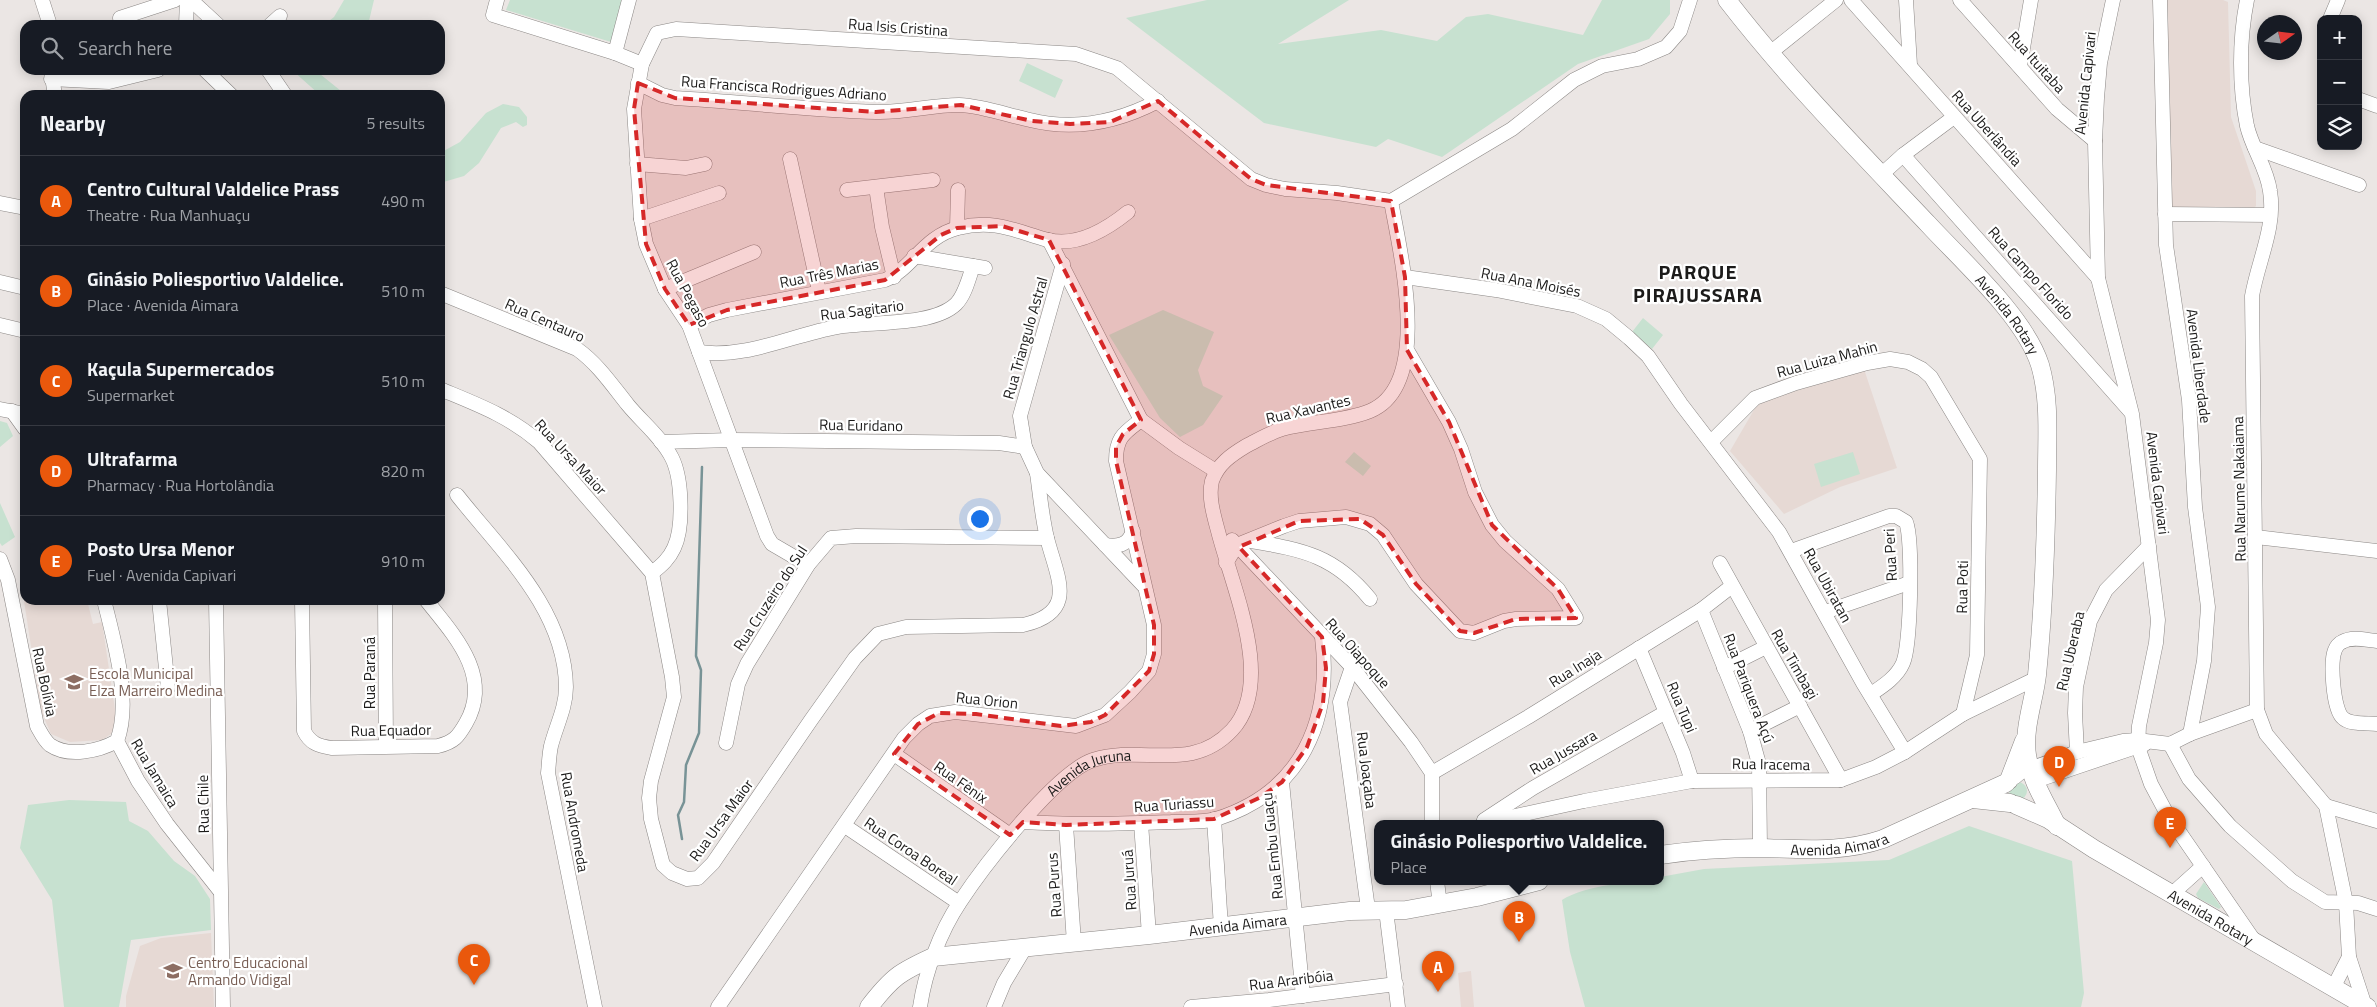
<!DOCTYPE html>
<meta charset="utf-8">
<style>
body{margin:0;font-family:"Titillium Web",sans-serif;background:#20242c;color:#f1f3f6}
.controls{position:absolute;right:15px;top:15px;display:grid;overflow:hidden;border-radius:10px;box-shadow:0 2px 12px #0003}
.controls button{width:45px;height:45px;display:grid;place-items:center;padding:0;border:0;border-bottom:1px solid #363941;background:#171b24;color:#f1f3f6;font:25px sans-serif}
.compass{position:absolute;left:2257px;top:15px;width:45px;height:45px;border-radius:50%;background:#171b24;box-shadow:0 2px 12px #0003;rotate:76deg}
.you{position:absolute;left:979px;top:518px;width:18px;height:18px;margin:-12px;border:4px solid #fff;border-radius:50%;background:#1a73e8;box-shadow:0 0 0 8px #1a73e833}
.badge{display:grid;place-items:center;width:32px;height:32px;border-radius:50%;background:#ea580c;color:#fff;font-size:16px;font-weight:700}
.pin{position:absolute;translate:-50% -41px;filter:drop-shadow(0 1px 2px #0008)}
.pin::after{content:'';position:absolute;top:26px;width:18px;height:15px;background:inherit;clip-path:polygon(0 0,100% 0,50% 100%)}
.popup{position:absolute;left:1374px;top:820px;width:290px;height:65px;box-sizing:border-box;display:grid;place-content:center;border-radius:10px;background:#171b24;filter:drop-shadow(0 1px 4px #0005);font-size:16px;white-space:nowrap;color:#9ea1a6}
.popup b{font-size:19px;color:#f1f3f6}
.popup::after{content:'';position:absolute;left:50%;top:100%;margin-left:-10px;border:10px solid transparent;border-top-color:#171b24}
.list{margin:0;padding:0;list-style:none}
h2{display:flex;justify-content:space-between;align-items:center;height:65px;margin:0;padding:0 20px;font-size:21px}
h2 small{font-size:16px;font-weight:400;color:#9ea1a6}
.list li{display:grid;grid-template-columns:32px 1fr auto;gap:15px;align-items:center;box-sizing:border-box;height:90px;padding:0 20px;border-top:1px solid #363941}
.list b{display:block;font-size:19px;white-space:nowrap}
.list p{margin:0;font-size:16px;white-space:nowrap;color:#9ea1a6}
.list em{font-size:16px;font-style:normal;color:#9ea1a6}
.icon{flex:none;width:28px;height:28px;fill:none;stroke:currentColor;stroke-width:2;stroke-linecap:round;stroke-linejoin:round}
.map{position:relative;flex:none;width:2377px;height:1007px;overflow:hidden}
.search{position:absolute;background:#171b24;box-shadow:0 2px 12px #0003;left:20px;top:20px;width:425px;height:55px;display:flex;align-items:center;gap:12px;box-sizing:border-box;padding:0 18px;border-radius:15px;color:#9ea1a6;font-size:19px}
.panel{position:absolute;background:#171b24;box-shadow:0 2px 12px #0003;left:20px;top:90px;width:425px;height:515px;border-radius:15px}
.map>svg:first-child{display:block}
.built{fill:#e6d9d4}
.green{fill:#c7e1d0}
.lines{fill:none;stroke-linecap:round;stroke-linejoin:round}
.stream{stroke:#789396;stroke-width:2.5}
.minor-casing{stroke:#8b8785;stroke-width:15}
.major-casing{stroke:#8b8785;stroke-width:19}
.minor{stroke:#fff;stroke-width:14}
.major{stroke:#fff;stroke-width:18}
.marked{fill:#d62828;fill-opacity:0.2;stroke:#d62828;stroke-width:4;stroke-dasharray:10 6;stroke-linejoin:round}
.labels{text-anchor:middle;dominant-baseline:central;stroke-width:4.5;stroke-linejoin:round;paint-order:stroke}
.street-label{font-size:15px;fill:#1c1b1a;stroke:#fff}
.education-label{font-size:15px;fill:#785e54;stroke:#fff;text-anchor:start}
.district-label{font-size:20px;font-weight:bold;letter-spacing:1px;fill:#1c1b1a;stroke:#fff}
</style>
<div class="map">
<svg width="2377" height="1007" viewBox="0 0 2377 1007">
<rect width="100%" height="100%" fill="#ebe6e4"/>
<path class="built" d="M2163 0H2223L2228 2 2231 117 2256 191V206L2253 209 2168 208Z
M1864 369 1897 468 1840 487 1784 514 1730 451 1758 403Z
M31 600H87L93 624 102 622 117 723 111 734 102 740 70 742 51 734 41 711 24 601Z
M211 933 214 1007H126V996L140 946 161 938Z
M1471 971 1474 1007H1461L1458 973Z"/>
<path class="green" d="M344 0H374L368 25H324L334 17Z
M510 0H623L611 42 506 10Z
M1207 0H1349L1278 44 1381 30 1437 41 1466 17 1488 14 1583 35 1602 0H1670V14L1649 39 1578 64 1442 157 1388 139 1376 147 1264 123 1126 18Z
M1027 63 1063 80 1055 98 1019 81Z
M292 70H315L346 95H320Z
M503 104 519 107 527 117V125L523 127 516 122 501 128 479 163 464 176 440 183V153L460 142 486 113Z
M1163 310 1214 332 1198 370 1203 386 1223 396 1203 425 1180 437 1160 418 1109 335Z
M1643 318 1663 335 1652 349 1632 332Z
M0 421 7 423 13 436 0 447Z
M1354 452 1371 466 1363 476 1345 462Z
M1853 452 1860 474 1821 487 1814 464Z
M0 503 15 537 2 546 0 543Z
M2009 791a9 9 0 1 1 18 0a9 9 0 1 1-18 0Z
M69 800 126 802 129 821 148 831 174 861 195 876 210 899 211 930 131 940 119 1007H64L52 900 20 848 28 805Z
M1969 826 2072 861 2084 993 2081 1007H1585L1570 952 1562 900C1585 885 1633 881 1660 881V877L1704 869 1889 860Z
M2204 882 2221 907 2219 909 2198 898 2196 894Z"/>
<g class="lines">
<path class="stream" d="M682 839 678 815 684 802 686 765 699 733 701 670 696 656 702 467"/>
<g class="minor-casing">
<g id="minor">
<path d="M42 0 50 25"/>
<path d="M191 0 218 25"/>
<path d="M497 0 493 15 615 53 642 64"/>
<path d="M1851 0 2098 278"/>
<path d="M1906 0 1910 65"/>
<path d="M1960 0 2057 109 2095 141"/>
<path d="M2113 0 2100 63 2097 98 2095 141 2098 278 2132 414 2158 620 2156 643 2139 726 2138 747 2151 784 2167 814 2253 939"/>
<path d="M2160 0 2166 245 2189 400 2195 507 2208 607 2204 661 2190 734"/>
<path d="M2247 0C2239 40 2239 86 2247 126 2252 148 2267 168 2270 191 2276 227 2258 261 2252 296L2257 710 2266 734 2326 806 2346 903 2349 957 2365 1006"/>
<path d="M120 18 175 0"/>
<path d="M2330 19 2338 0"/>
<path d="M186 25 187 0"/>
<path d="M270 25 280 16"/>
<path d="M615 53 629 0"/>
<path d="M1770 53 1836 0"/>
<path d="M2020 66 2031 0"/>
<path d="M205 70 231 95"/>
<path d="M268 70 285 95"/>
<path d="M51 71 55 95"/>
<path d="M51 79 109 82 158 70"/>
<path d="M638 83 662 95 675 98C742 102 809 110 876 112 904 113 931 105 959 105 983 106 1007 115 1030 120 1075 131 1118 122 1158 101"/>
<path d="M2358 99 2377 106"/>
<path d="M2255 148 2359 185"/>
<path d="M1903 155 2130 411"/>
<path d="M790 159 819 291"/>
<path d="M637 164 686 168 705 164"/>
<path d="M1881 175 1903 155 1954 117"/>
<path d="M876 187 882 227 894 277"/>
<path d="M847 190 933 180"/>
<path d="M0 203 25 208"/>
<path d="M2165 214 2270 215"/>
<path d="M641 219 719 193"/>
<path d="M957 228 958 190"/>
<path d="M1049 240 1141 420 1179 448 1216 471"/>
<path d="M914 256 985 268"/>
<path d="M1063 264 1020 416 1025 447 1037 473 1143 585"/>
<path d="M1405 277 1496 290 1577 306 1606 319 1629 338 1648 356 1681 404 1779 532 1863 683 1905 752"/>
<path d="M0 282 25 288"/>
<path d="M665 289 754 252"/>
<path d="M440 293 577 349C598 364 612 385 628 405 642 422 662 438 672 458 682 478 684 527 674 548 669 559 662 565 652 573"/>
<path d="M0 325 25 331"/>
<path d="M689 325 709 315 727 310 885 280C911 270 924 236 958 228 995 219 1015 231 1048 240 1077 247 1107 229 1128 212"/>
<path d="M699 352C745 359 792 335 837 327 868 321 932 327 956 304 965 295 969 278 973 266"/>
<path d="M440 389C476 404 509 416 539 442L652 573 672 677 674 697 651 781 649 798 651 819 663 865 672 873 687 879 698 878 713 863 811 720 855 658 878 634 906 627 1023 625C1079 612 1057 578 1047 538 1042 517 1040 495 1037 473"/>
<path d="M0 409 25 414"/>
<path d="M12 411 25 429"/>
<path d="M661 442 731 440 999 443 1025 447"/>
<path d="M1711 442 1755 398 1796 383 1867 363 1890 359 1908 362 1922 369 1931 377 1980 459 1977 655 1963 714"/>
<path d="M457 495C501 551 565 609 566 687 566 708 556 726 551 746 549 755 549 764 548 773L595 1007"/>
<path d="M2256 537 2377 551"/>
<path d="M1232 540 1352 667 1411 742 1432 773V823"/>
<path d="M1251 541C1304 550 1335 556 1370 599"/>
<path d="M1105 545C1119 547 1128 545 1133 531"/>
<path d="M1791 551 1889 516H1896L1906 522C1913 539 1911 645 1903 663 1897 677 1883 686 1871 694"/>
<path d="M0 559 8 580 37 726C41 733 44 740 50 745 69 758 99 751 117 741 132 701 114 641 104 600"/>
<path d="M1226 563 1237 545 1284 526 1299 521 1346 517 1370 524 1383 535 1416 584 1460 631 1474 633 1504 621 1516 619 1576 618 1558 589 1505 541 1492 525 1475 492 1461 449 1449 422 1407 350"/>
<path d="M1720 563 1841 780"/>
<path d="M808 565 772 544 767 536 689 325 665 289 646 244 641 219 634 109 642 64 657 33 676 29 1076 54 1117 68 1251 179 1266 185 1285 189 1337 193 1391 201 1512 129 1574 80 1602 66 1638 59 1666 47 1680 31 1690 0"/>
<path d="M159 600 168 688"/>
<path d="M216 600 223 1007"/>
<path d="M302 600 304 731C310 743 318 746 332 748L438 746C454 742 458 737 466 723 493 676 454 635 426 600"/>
<path d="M385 600 386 746"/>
<path d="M1701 610 1750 731 1759 764 1760 848"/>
<path d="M1825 612 1909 583"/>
<path d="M2377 641C2366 640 2352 636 2342 642 2339 643 2336 647 2335 650 2330 662 2333 710 2343 718 2350 725 2368 723 2377 724"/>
<path d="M1639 648 1683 753 1692 781"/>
<path d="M1352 667 1340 702 1368 909"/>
<path d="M1724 668 1766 647"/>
<path d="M1750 731 1800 706"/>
<path d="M117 741 138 781 167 824 220 891"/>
<path d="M726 743 738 684 747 664 808 565 831 538 856 536 1047 538"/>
<path d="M2170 744 2189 779 2230 826 2292 881 2325 902 2358 903 2377 909"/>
<path d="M2077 752 2075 713 2076 687 2090 621 2106 590 2149 546"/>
<path d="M894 754 1010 835"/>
<path d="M1432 773 1528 717 1701 610 1732 586"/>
<path d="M2015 777 2021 772 2077 752 2123 741 2137 740 2170 744 2190 734 2257 710"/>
<path d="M2035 781 2145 744"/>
<path d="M1282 782 1303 996"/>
<path d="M2326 806 2377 821"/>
<path d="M1214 819 1221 927"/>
<path d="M1484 820 1533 788 1666 712"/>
<path d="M1023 822C1072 825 1121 824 1171 822 1185 821 1202 823 1216 819 1302 792 1332 721 1322 637"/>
<path d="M1141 823 1149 935"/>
<path d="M1483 823 1584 801 1692 781 1841 780 1876 767 1905 752 1963 714 2037 678"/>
<path d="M1066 825 1074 943"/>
<path d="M845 826 959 903"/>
<path d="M1437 881 1440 905"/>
<path d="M2173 893 2203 866"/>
<path d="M1386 910 1398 1007"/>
<path d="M2333 988 2349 957"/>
<path d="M718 1007 904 738 918 724 930 716 955 712 1076 726 1105 715 1130 692 1149 671 1154 654V625L1116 461C1116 437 1124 433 1141 420"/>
<path id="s1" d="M920 1007C925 972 940 932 960 902 983 867 1056 772 1093 760 1142 744 1191 774 1232 730 1276 682 1232 587 1218 531 1214 516 1208 497 1212 481 1218 464 1231 455 1246 446 1258 440 1269 433 1282 429 1311 421 1343 422 1370 411 1433 385 1400 252 1391 201"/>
<path d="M994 1007 1004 983 1025 948"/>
<path d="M1191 1007 1269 1000 1396 984"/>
</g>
</g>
<g class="major-casing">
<g id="major">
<path id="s2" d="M1727 0C1788 79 1859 151 1928 224 1962 261 2025 317 2040 365 2050 399 2047 435 2047 470 2046 539 2044 606 2037 675 2034 701 2023 729 2027 755 2031 780 2046 803 2057 826"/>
<path d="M2009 780 2024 741"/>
<path d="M1973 799 2010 803"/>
<path id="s3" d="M2016 805 2048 819 2094 849 2367 1007"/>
<path id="s4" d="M1660 855C1693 850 1728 848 1761 848 1803 849 1842 853 1883 839L2006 783"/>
<path id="s5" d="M869 1007C892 977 900 972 933 957L1149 935 1350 911 1406 910 1477 897 1539 881"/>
</g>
</g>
<use href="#minor" class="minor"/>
<use href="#major" class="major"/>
</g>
<path class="marked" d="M638 83 675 98 876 112 961 105 1032 121 1070 124 1110 122 1158 101 1251 179 1266 185 1391 201 1405 277 1407 350 1449 422 1492 525 1558 589 1576 618 1516 619 1474 633 1460 631 1416 584 1383 535 1360 519 1299 521 1239 547 1322 637 1326 668 1323 703 1307 747 1282 782 1259 798 1214 819 1066 825 1023 822 1010 835 894 754 918 724 939 713 976 714 1061 726 1091 722 1105 715 1149 671 1154 654V625L1116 461V447L1123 434 1141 420 1049 240 1002 226 957 228 941 235 885 280 727 310 689 325 665 289 646 244 634 109Z"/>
<defs>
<g id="school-bare" transform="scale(1.5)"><path d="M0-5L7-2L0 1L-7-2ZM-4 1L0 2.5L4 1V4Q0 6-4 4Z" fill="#8d6e63" stroke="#fff" stroke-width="2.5" paint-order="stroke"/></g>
</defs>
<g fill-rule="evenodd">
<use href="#school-bare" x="74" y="682"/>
<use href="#school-bare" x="173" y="971"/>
</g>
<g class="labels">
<g class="street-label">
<text transform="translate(898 27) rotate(4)">Rua Isis Cristina</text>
<text transform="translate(2037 62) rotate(48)">Rua Ituitaba</text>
<text transform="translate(2085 83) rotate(-84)">Avenida Capivari</text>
<text transform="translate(784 88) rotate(4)">Rua Francisca Rodrigues Adriano</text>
<text transform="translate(1987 128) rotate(48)">Rua Uberlândia</text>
<text transform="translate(829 273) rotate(-11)">Rua Três Marias</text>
<text transform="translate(2031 273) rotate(48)">Rua Campo Florido</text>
<text transform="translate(1531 282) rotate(11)">Rua Ana Moisés</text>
<text transform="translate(688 293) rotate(62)">Rua Pegaso</text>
<text transform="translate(862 310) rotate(-7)">Rua Sagitario</text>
<text stroke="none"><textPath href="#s2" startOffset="422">Avenida Rotary</textPath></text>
<text transform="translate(545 320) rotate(24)">Rua Centauro</text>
<text transform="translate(1025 338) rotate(-74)">Rua Triangulo Astral</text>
<text transform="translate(1827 359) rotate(-15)">Rua Luiza Mahin</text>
<text transform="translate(2199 366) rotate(83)">Avenida Liberdade</text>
<text transform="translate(1308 409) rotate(-13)">Rua Xavantes</text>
<text transform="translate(861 425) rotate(1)">Rua Euridano</text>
<text transform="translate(571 457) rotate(47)">Rua Ursa Maior</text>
<text transform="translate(2158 483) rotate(83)">Avenida Capivari</text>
<text transform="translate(2239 489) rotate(-91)">Rua Narume Nakaiama</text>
<text transform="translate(1890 555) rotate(-93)">Rua Peri</text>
<text transform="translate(1828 585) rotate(61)">Rua Ubiratan</text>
<text transform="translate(1962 587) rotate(-89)">Rua Poti</text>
<text transform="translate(770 598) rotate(-57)">Rua Cruzeiro do Sul</text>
<text transform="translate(2070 651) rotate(-77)">Rua Uberaba</text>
<text transform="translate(1358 653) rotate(48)">Rua Oiapoque</text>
<text transform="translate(1795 664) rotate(60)">Rua Timbagi</text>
<text transform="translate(1575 668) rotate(-32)">Rua Inaja</text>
<text transform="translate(369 673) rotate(-90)">Rua Paraná</text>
<text transform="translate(45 682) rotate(78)">Rua Bolívia</text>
<text transform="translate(1749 688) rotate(69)">Rua Pariquera Açú</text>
<text transform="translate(987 700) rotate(6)">Rua Orion</text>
<text transform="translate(1682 707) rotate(67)">Rua Tupi</text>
<text transform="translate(391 730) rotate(-1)">Rua Equador</text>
<text transform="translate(1563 752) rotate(-30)">Rua Jussara</text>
<text transform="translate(1771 764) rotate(1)">Rua Iracema</text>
<text transform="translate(1367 770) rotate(83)">Rua Joaçaba</text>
<text transform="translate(155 773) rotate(59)">Rua Jamaica</text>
<text stroke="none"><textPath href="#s1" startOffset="301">Avenida Juruna</textPath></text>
<text transform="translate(961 782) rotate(35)">Rua Fênix</text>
<text transform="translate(203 804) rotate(-91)">Rua Chile</text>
<text transform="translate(1174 804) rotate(-4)">Rua Turiassu</text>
<text transform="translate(721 820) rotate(-54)">Rua Ursa Maior</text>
<text transform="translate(575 822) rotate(80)">Rua Andromeda</text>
<text stroke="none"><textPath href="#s4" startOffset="180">Avenida Aimara</textPath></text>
<text transform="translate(1272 846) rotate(-96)">Rua Embu Guaçu</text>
<text transform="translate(911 851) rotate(34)">Rua Coroa Boreal</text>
<text transform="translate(1129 880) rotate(-94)">Rua Juruá</text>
<text transform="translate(1054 885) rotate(-94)">Rua Purus</text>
<text stroke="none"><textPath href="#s3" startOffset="225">Avenida Rotary</textPath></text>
<text stroke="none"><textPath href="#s5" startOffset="389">Avenida Aimara</textPath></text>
<text transform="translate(1291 980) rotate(-7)">Rua Araribóia</text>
</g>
<g class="education-label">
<text x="89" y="673">Escola Municipal<tspan x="89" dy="17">Elza Marreiro Medina</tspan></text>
<text x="188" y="962">Centro Educacional<tspan x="188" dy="17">Armando Vidigal</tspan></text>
</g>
<g class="district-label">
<text x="1698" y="271">PARQUE<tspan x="1698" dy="23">PIRAJUSSARA</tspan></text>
</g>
</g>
</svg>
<div class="controls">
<button>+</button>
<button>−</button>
<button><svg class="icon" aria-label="layers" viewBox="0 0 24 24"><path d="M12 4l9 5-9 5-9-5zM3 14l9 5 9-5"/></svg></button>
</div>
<svg class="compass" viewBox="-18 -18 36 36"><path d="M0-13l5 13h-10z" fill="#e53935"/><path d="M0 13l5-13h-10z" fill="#9ea1a6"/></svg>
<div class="you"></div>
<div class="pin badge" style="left:1438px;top:992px">A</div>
<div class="pin badge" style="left:1519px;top:942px">B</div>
<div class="popup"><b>Ginásio Poliesportivo Valdelice.</b>Place</div>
<div class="pin badge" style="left:474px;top:985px">C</div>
<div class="pin badge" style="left:2059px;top:787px">D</div>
<div class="pin badge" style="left:2170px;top:848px">E</div>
<div class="search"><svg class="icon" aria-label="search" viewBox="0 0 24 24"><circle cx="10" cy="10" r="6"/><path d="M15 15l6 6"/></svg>Search here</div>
<section class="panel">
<h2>Nearby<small>5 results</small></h2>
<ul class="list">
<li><span class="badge">A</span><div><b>Centro Cultural Valdelice Prass</b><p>Theatre · Rua Manhuaçu</p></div><em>490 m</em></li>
<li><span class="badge">B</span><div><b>Ginásio Poliesportivo Valdelice.</b><p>Place · Avenida Aimara</p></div><em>510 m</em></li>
<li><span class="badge">C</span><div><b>Kaçula Supermercados</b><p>Supermarket</p></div><em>510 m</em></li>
<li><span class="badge">D</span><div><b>Ultrafarma</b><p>Pharmacy · Rua Hortolândia</p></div><em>820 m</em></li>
<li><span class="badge">E</span><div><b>Posto Ursa Menor</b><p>Fuel · Avenida Capivari</p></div><em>910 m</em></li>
</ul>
</section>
</div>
